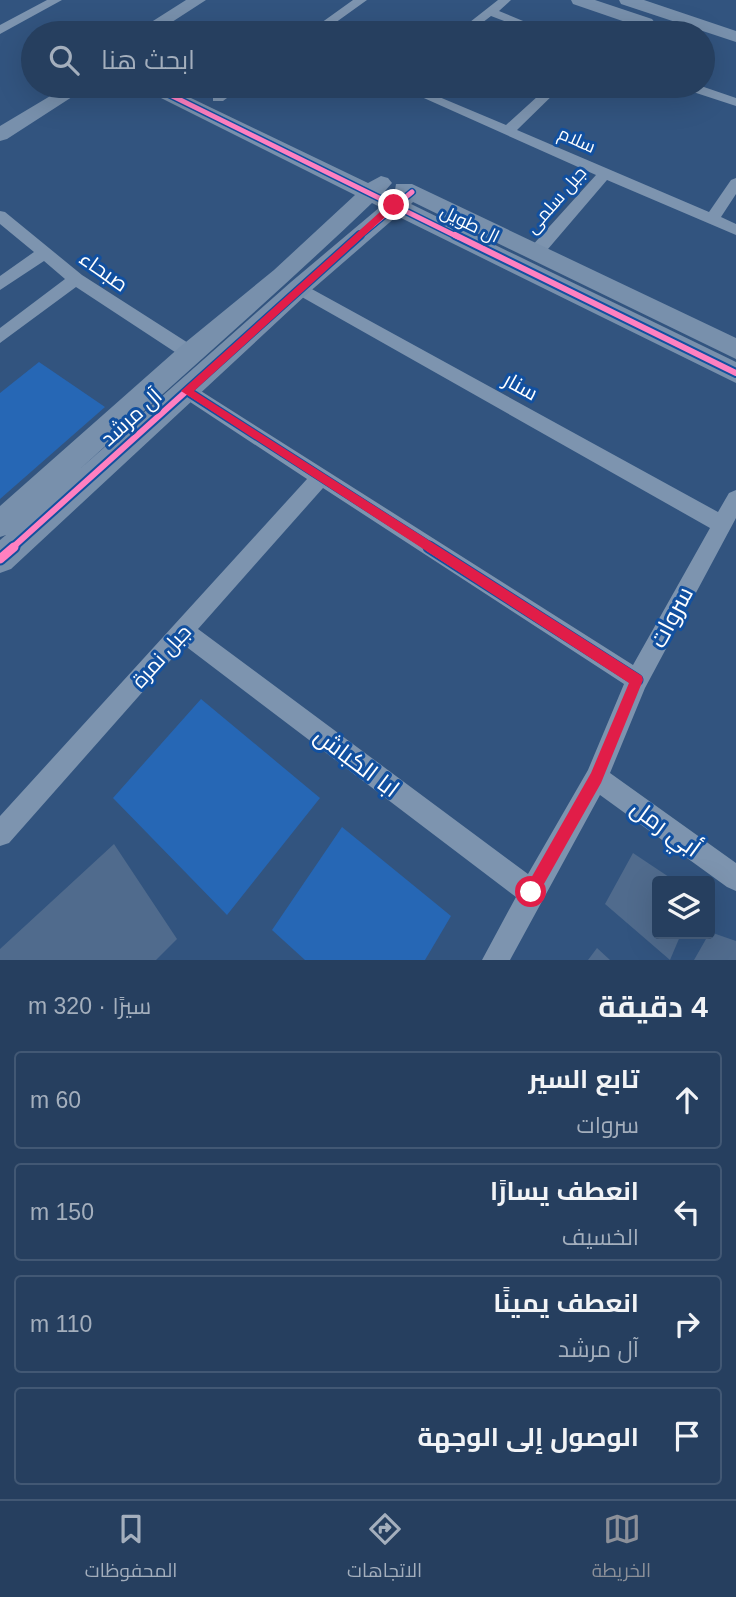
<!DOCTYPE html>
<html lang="ar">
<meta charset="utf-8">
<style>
body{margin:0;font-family:Helvetica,Cairo,sans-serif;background:#324a68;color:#f1f3f6;direction:rtl}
.controls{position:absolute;right:21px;bottom:21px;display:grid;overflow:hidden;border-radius:7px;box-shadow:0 7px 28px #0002}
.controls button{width:63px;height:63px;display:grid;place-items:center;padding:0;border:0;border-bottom:2px solid #425874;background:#263f5f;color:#f1f3f6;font:35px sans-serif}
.stop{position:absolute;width:21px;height:21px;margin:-16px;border:5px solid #e11d48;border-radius:50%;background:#fff}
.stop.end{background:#e11d48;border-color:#fff;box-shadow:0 2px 7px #0008}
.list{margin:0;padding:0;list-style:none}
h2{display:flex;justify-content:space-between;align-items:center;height:91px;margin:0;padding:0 28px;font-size:30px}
h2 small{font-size:23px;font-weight:400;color:#a4afbd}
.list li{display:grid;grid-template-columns:46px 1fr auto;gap:21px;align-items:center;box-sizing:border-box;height:98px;margin:0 14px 14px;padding:0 14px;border:2px solid #425874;border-radius:7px}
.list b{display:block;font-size:26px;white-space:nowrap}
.list p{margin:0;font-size:23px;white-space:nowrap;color:#a4afbd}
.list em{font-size:23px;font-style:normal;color:#a4afbd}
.icon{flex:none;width:38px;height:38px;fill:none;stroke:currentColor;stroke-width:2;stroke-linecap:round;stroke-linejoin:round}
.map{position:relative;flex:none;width:736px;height:960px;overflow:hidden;direction:ltr}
.search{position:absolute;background:#263f5f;box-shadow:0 7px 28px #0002;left:21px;right:21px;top:21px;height:77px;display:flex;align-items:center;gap:18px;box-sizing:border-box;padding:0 24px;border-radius:38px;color:#a4afbd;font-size:26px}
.sheet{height:539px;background:#263f5f}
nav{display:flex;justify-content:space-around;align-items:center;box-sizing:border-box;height:98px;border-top:2px solid #425874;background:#263f5f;font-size:19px;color:#a4afbd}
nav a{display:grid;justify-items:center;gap:4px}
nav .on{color:#8c9099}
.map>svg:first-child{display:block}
.green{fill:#2667b5}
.building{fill:#506b8d}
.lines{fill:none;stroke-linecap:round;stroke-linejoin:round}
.street{fill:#7d94af;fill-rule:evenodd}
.secondary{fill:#7890ac;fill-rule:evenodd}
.cycleway-far2-casing{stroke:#12509f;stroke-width:8}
.cycleway-far1-casing{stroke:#12509f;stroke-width:10}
.cycleway-casing{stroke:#12509f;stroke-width:13}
.cycleway-far2{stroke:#ff80c0;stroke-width:5}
.cycleway-far1{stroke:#ff80c0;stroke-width:6}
.cycleway{stroke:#ff80c0;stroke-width:9}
.route{fill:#e11d48}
.labels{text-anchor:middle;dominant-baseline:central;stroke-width:6;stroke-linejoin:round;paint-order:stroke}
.far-street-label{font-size:18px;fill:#fff;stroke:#12509f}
.street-label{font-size:21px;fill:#fff;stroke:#12509f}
.near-street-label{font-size:24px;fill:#fff;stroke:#12509f}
</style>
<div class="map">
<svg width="736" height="960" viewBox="0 0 736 960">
<rect width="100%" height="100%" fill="#32547f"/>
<path class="green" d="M39 362 105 407 0 499V393Z
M201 699 320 798 227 915 113 798Z
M342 827 451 916 425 960H305L272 930Z"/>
<path class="building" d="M114 844 177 939 156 960H0V949Z
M633 853 675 881H657V934H681L670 960 605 904Z
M710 932 736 941V960H694Z
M597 948 610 960H588Z"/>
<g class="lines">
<path class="street" d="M47 0H62L0 34V25Z
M353 0H367L321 33H307Z
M498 0H511L499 11 552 33H536L491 16 469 33H456Z
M228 86H243L223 101H213V95Z
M397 86H413L506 125 549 86H562L517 130 709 212 731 180 736 178V194L721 217 736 224V235L607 180 542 256H530L528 252 530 248 596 175Z
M683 86H701L736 98V106L684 89Z
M0 211 5 212 82 275 196 348 199 353 196 358H184L76 287 0 343V328L65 279 44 261 0 290V276L34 252 0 224Z
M299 282 718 512 729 493 736 490V518L645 688 610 773 736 863V891L727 887 600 795 510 960H482L516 897 184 645 9 843 0 846V816L307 479 181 396 178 391 181 386H193L633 665 710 528 293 292 291 288ZM323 488 624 684 588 770 528 874 198 629Z"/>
<path class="secondary" d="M186 0H206L155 33H134Z
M571 0H595L652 19 655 23 646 28 640 27 573 4Z
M619 0H644L736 31V42L621 4Z
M67 86H89L7 139 0 141V126Z
M143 86H166L368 183 381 176 388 178 392 183 385 191 394 196 396 184H412L736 338V359L413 202 411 204 736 362V383L397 216 307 294 11 569 0 573V540L6 535 0 537V506L181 346 274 270 355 195 145 90ZM372 203 380 207 291 282 81 468C178 379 277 294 372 203Z"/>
<g class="cycleway-far2-casing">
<path id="cycleway-far2" d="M152 86 458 237
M358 237 412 192"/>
</g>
<g class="cycleway-far1-casing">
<path id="cycleway-far1" d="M455 235 736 373
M187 391 432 548
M12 548 360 235"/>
</g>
<g class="cycleway-casing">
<path id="cycleway" d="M429 547 637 680
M0 559 14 547"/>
</g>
<use href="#cycleway-far2" class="cycleway-far2"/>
<use href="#cycleway-far1" class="cycleway-far1"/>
<use href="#cycleway" class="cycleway"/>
</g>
<path class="route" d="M390 203 398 205 194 391 642 676 643 680 601 783 536 898 531 900 526 898 523 892 526 887 591 773 629 683 181 391Z"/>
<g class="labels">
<g class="far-street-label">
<text transform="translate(577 140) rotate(24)">سلام</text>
<text transform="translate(556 200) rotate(-49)">جبل سلمى</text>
<text transform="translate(470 224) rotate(26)">ال طويل</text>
</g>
<g class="street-label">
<text transform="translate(104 271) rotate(35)">صبحاء</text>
<text transform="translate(521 386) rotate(29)">سنار</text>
<text transform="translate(131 417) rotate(-42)">آل مرشد</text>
<text transform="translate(161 656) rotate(-48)">جبل نمرة</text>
</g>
<g class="near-street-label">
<text transform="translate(671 617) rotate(-62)">سروات</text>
<text transform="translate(357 762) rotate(37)">ابا الكباش</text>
<text transform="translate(666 828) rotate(36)">أبي رمل</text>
</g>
</g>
</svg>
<div class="controls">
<button><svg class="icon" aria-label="layers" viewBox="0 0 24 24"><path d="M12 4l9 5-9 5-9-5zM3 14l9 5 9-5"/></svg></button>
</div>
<div class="stop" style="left:531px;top:892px"></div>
<div class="stop end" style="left:394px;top:205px"></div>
<div class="search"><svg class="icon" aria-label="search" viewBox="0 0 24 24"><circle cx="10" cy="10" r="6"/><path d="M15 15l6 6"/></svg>ابحث هنا</div>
</div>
<section class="sheet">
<h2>4 دقيقة<small>سيرًا · 320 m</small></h2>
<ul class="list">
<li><svg class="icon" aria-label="ahead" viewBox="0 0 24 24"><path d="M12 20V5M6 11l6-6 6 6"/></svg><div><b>تابع السير</b><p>سروات</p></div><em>60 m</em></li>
<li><svg class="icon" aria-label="left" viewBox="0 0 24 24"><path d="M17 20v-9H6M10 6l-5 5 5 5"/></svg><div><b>انعطف يسارًا</b><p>الخسيف</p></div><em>150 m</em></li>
<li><svg class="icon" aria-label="right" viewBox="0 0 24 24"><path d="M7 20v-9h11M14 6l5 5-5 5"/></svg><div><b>انعطف يمينًا</b><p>آل مرشد</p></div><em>110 m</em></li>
<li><svg class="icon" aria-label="arrive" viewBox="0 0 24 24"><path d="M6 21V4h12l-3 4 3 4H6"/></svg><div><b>الوصول إلى الوجهة</b></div></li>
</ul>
</section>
<nav>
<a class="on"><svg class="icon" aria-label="map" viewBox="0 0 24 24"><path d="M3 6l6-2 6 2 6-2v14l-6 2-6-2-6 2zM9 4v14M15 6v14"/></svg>الخريطة</a>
<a><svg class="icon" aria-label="directions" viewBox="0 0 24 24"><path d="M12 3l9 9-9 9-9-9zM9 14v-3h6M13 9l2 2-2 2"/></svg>الاتجاهات</a>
<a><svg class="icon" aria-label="saved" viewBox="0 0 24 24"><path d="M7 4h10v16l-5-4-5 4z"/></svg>المحفوظات</a>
</nav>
